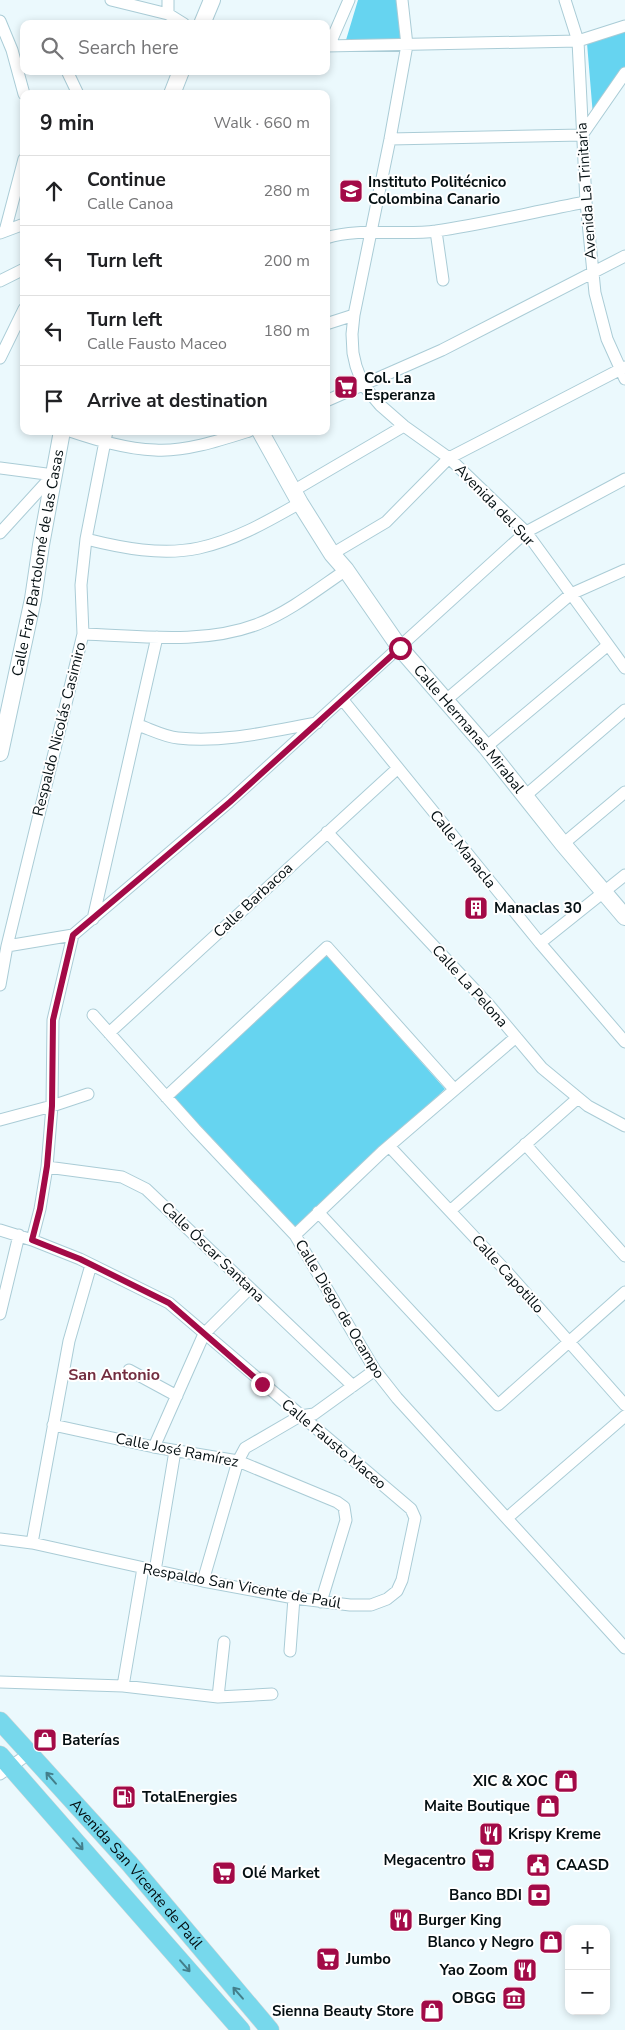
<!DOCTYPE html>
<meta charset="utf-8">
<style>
body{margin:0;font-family:"Nunito Sans",sans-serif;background:#f2f2f2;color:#202124}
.controls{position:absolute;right:15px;bottom:15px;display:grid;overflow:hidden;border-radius:10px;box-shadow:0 2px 8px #0003}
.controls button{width:45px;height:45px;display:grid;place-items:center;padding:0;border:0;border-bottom:1px solid #e0e0e0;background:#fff;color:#202124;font:25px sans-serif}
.stop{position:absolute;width:15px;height:15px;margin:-11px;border:4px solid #a30a47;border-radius:50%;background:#fff}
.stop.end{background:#a30a47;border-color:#fff;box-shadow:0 1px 5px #0008}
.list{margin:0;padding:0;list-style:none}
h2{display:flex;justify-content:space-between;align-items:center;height:65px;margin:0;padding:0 20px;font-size:21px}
h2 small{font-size:16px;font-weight:400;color:#757577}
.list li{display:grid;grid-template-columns:32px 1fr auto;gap:15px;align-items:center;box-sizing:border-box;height:70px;padding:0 20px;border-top:1px solid #e0e0e0}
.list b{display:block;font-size:19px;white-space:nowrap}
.list p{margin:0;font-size:16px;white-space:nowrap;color:#757577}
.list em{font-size:16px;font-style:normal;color:#757577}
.icon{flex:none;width:28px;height:28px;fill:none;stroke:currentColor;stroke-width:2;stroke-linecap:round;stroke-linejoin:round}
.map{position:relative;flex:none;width:625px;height:2030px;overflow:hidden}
.search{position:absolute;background:#fff;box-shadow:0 2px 8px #0003;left:20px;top:20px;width:310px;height:55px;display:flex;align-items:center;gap:12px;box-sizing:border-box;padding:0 18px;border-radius:10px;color:#757577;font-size:19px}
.panel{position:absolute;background:#fff;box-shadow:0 2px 8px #0003;left:20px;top:90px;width:310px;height:345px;border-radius:10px}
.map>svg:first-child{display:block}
.green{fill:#66d4f0}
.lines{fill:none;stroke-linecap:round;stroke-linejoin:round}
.street-casing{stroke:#aaccd6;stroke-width:13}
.secondary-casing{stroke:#aaccd6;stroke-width:18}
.primary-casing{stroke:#d2d4d4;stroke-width:19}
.street{stroke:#fff;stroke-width:11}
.secondary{stroke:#fff;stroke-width:16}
.primary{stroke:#77d8ec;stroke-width:18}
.oneway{stroke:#437e8a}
.route{stroke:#a30a47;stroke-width:6}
.labels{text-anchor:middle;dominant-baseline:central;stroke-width:4;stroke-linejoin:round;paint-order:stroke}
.poi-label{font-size:15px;font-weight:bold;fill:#040f12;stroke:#fff;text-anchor:start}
.street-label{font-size:15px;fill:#040f12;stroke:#fff}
.neighbourhood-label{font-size:16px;font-weight:bold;fill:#732d3f;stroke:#fff}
</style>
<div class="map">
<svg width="625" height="2030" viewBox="0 0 625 2030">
<rect width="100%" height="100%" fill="#ebf9fd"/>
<path class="green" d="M358 0H406L408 40H346Z
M625 31V70L594 128 587 43Z
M327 955 445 1089 296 1230 172 1096Z"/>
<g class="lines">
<g class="street-casing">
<path id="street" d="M111 0 168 14 184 24
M402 0 407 45 390 139 354 315 352 334 353 353 356 366 363 385 380 405 404 426 449 458 526 532 625 668
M565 0 578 41 586 202 595 293 607 339 625 379
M168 14V0
M0 21 12 50 24 94
M326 46 578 41 625 26
M329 46 349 0
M68 73 78 94
M390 139 582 135 625 73
M5 231 24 159
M436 231 443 280
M0 233 24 224
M326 238C361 227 400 236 436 231 486 224 536 211 586 202
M0 281 24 269
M326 324 354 315
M0 358 24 309
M326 401 442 350 625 256
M70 431C97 440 126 449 155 450 185 452 221 440 249 431
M0 468 54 475
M293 491 404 426
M0 533 53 475
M86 539C122 548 162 556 199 548 236 540 268 521 300 503
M332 554 386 522 449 458 625 367
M83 634C140 636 203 645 258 624 289 612 318 589 346 570
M342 699 540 943 625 1042
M446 700 571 594 625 570
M138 725C150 729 165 737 178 738 225 743 272 731 317 723
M486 747 608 645
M525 796 625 710
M327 832 489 1005 542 1068 588 1106 625 1126
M563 844 625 792
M93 919 157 637
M540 943 625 875
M7 946 73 935 229 802 526 532 625 479
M0 985 7 946 83 634 81 585 86 539 107 431
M93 1015 195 1129 295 1235 375 1370 397 1398 625 1648
M109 1033 398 768
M166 1097 327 947 454 1089
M0 1120 52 1106 88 1094
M525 1144 625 1256
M389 1146 508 1273 625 1405
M47 1167 122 1177 146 1189 353 1386
M450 1211 578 1098
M318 1212 498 1405 625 1292
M0 1230 32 1240 80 1259 169 1303 411 1509 415 1518 402 1580 397 1591 387 1599 371 1605H350L294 1598 203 1581 32 1543 0 1539
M295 1235 382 1152 516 1037
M32 1240 40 1209 47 1167 52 1106 53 1020 73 935
M0 1314 19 1235
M129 1370 177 1396
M53 1425 154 1447 238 1461 337 1502 344 1507 346 1520 321 1602
M154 1447 204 1334 250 1288
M507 1518 625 1416
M32 1543 69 1341 91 1265
M155 1571 175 1451
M203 1581 238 1461 245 1448 300 1416 314 1414 375 1370
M290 1651 294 1598
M0 1682 123 1686 218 1697 272 1694
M123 1686 143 1568
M218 1697 224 1642
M0 1774 30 1753"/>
</g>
<g class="secondary-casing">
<g id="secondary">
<path d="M202 24 212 0"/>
<path d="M172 94 181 71"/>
<path id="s1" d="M260 431 300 503 332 554 346 570 400 648 486 747 563 844 625 917"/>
<path id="s2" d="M0 753 33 599 41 545 62 431"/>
</g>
</g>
<g class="primary-casing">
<g id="primary">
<path id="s3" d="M0 1721 129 1863 270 2030"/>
<path d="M0 1755 241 2030"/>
</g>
</g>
<use href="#street" class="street"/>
<use href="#secondary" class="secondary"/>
<use href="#primary" class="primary"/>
</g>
<defs><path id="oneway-shaft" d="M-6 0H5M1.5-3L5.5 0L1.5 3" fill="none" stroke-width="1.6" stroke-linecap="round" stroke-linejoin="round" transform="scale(1.25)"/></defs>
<g class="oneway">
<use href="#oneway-shaft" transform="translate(51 1778) rotate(-131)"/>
<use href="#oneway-shaft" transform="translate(78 1844) rotate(49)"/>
<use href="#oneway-shaft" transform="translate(185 1966) rotate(49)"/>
<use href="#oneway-shaft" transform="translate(238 1993) rotate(-131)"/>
</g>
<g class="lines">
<path class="route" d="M262 1384 169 1303 80 1259 32 1240 40 1209 47 1166 52 1106 53 1020 73 935 230 802 400 648"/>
</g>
<defs>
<g id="school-square" transform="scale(1.25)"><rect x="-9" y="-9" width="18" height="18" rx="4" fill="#a30a47" stroke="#fff"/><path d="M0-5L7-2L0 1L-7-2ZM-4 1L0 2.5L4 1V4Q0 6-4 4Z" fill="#fff"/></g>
<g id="supermarket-square" transform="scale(1.25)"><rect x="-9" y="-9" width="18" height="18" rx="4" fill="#a30a47" stroke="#fff"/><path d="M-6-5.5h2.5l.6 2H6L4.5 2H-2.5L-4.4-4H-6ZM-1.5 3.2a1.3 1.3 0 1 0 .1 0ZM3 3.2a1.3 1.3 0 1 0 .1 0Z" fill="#fff"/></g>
<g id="building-square" transform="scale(1.25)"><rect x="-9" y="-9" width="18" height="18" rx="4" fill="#a30a47" stroke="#fff"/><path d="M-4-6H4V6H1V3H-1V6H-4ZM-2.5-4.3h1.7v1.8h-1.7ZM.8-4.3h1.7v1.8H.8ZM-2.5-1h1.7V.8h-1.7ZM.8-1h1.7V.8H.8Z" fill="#fff"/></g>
<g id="shop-square" transform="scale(1.25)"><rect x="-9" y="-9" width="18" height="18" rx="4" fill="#a30a47" stroke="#fff"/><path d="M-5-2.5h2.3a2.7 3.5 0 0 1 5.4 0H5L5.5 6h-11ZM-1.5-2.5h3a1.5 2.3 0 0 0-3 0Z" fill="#fff"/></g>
<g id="fuel-square" transform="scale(1.25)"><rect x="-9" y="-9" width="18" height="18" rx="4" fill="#a30a47" stroke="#fff"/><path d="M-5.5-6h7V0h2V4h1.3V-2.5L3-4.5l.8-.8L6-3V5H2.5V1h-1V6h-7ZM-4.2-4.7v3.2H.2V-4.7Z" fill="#fff"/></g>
<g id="restaurant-square" transform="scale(1.25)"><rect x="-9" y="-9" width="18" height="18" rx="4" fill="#a30a47" stroke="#fff"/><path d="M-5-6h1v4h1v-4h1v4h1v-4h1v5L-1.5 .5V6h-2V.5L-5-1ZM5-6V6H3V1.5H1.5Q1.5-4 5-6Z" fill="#fff"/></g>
<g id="civic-square" transform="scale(1.25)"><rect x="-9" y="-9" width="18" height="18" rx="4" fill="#a30a47" stroke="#fff"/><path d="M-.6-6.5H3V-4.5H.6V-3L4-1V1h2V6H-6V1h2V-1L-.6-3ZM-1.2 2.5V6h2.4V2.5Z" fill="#fff"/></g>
<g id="bank-square" transform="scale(1.25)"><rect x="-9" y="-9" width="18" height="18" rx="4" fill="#a30a47" stroke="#fff"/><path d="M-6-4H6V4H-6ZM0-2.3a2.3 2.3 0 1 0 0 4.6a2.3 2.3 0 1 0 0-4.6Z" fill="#fff"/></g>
<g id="museum-square" transform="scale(1.25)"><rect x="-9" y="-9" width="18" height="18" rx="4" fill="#a30a47" stroke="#fff"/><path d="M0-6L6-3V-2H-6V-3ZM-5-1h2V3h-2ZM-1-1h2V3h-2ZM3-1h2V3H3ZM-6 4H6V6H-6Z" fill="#fff"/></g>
</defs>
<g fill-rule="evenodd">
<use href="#school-square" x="351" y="191"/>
<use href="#supermarket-square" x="346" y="387"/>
<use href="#building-square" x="476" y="908"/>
<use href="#shop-square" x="45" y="1740"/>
<use href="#shop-square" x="566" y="1781"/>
<use href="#fuel-square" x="124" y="1797"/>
<use href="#shop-square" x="548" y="1806"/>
<use href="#restaurant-square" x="491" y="1834"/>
<use href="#supermarket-square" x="483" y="1860"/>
<use href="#civic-square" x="538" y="1865"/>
<use href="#supermarket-square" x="224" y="1873"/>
<use href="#bank-square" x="539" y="1895"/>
<use href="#restaurant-square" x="401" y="1920"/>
<use href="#shop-square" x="551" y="1942"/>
<use href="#supermarket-square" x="328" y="1959"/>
<use href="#restaurant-square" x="525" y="1970"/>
<use href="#museum-square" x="514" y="1998"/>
<use href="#shop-square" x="432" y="2011"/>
</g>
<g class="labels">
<g class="poi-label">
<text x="368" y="182">Instituto Politécnico<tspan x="368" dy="17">Colombina Canario</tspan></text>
<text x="364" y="378">Col. La<tspan x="364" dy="17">Esperanza</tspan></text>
<text x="494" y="908">Manaclas 30</text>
<text x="62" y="1740">Baterías</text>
<text x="548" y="1781" text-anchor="end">XIC &amp; XOC</text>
<text x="142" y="1797">TotalEnergies</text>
<text x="530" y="1806" text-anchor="end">Maite Boutique</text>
<text x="508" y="1834">Krispy Kreme</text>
<text x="466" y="1860" text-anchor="end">Megacentro</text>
<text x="556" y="1865">CAASD</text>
<text x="242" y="1873">Olé Market</text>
<text x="522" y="1895" text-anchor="end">Banco BDI</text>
<text x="418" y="1920">Burger King</text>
<text x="534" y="1942" text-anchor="end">Blanco y Negro</text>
<text x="346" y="1959">Jumbo</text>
<text x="508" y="1970" text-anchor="end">Yao Zoom</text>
<text x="496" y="1998" text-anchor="end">OBGG</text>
<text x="414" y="2011" text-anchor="end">Sienna Beauty Store</text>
</g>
<g class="street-label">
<text transform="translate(586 191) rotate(-94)">Avenida La Trinitaria</text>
<text transform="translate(495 505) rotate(46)">Avenida del Sur</text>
<text stroke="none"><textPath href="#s2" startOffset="194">Calle Fray Bartolomé de las Casas</textPath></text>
<text transform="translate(59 729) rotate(-76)">Respaldo Nicolás Casimiro</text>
<text stroke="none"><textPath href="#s1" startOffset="365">Calle Hermanas Mirabal</textPath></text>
<text transform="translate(463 849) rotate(51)">Calle Manacla</text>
<text transform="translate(253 900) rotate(-43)">Calle Barbacoa</text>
<text transform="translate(470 986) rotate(48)">Calle La Pelona</text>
<text transform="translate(213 1252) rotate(44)">Calle Óscar Santana</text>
<text transform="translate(508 1274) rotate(48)">Calle Capotillo</text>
<text transform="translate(340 1309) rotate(59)">Calle Diego de Ocampo</text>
<text transform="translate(334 1444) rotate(40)">Calle Fausto Maceo</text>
<text transform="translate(177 1450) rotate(11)">Calle José Ramírez</text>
<text transform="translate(242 1586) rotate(10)">Respaldo San Vicente de Paúl</text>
<text stroke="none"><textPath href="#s3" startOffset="205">Avenida San Vicente de Paúl</textPath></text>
</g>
<g class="neighbourhood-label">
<text x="114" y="1375">San Antonio</text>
</g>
</g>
</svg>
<div class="controls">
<button>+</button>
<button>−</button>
</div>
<div class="stop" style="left:400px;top:648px"></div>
<div class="stop end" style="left:262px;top:1384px"></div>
<div class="search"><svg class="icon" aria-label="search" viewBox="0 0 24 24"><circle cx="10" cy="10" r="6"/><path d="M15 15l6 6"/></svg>Search here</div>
<section class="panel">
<h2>9 min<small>Walk · 660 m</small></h2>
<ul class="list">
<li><svg class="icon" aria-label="ahead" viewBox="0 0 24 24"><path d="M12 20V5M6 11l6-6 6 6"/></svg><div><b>Continue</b><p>Calle Canoa</p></div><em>280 m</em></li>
<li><svg class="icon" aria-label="left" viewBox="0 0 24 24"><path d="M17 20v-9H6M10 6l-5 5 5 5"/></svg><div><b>Turn left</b></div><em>200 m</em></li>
<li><svg class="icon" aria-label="left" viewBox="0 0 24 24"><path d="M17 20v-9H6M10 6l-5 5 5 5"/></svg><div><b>Turn left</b><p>Calle Fausto Maceo</p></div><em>180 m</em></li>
<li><svg class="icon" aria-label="arrive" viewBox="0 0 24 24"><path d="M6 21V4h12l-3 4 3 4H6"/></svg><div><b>Arrive at destination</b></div></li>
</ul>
</section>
</div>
